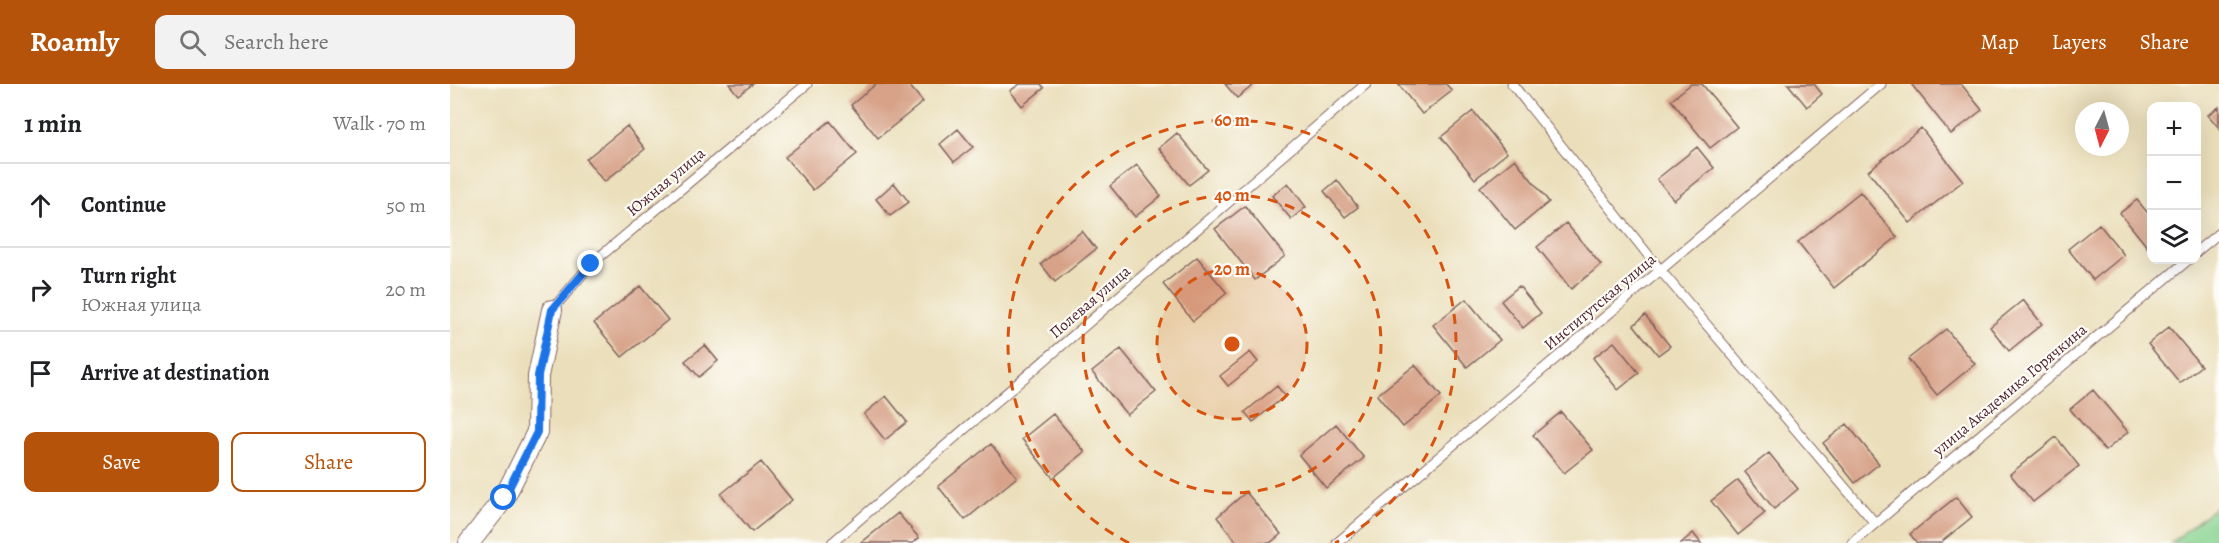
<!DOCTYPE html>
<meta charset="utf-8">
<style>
body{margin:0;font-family:Alegreya,serif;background:#f2f2f2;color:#202124}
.controls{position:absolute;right:18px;top:18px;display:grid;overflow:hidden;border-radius:12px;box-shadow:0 6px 24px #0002}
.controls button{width:54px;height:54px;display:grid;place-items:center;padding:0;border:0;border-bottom:2px solid #e0e0e0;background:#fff;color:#202124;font:30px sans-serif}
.compass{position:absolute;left:1625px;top:18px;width:54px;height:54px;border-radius:50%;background:#fff;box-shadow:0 6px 24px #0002;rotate:186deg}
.stop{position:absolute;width:18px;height:18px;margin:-14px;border:4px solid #1a73e8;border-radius:50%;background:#fff}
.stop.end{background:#1a73e8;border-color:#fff;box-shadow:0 2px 6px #0008}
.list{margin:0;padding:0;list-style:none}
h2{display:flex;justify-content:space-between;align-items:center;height:78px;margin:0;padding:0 24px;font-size:26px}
h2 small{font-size:20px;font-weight:400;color:#757577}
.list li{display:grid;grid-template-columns:39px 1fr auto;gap:18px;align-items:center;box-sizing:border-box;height:84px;padding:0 24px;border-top:2px solid #e0e0e0}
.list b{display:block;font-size:22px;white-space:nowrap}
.list p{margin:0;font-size:20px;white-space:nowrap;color:#757577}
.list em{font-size:20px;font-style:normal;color:#757577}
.actions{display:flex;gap:12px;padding:18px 24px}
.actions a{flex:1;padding:14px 0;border:2px solid #b45309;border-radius:12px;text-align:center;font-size:21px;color:#b45309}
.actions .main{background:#b45309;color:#fff}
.icon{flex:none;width:33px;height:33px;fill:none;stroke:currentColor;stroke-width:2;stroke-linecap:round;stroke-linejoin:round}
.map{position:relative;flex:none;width:1769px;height:459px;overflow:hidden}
header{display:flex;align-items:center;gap:36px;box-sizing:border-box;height:84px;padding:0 30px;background:#b45309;color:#fff}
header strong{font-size:28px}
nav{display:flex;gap:33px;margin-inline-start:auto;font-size:21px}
.search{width:420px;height:54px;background:#f2f2f2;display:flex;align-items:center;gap:15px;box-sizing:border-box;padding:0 21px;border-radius:12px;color:#757577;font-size:22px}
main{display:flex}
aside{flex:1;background:#fff}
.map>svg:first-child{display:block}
.green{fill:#88d390;stroke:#69795e;stroke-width:1.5}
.building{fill:#d7a288}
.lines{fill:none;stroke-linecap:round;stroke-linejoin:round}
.lane-casing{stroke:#82625d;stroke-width:11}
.street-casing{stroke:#82625d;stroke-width:22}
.lane{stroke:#fff;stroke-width:9}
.street{stroke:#fff;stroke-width:20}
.route{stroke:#1a73e8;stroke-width:8}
.ring{fill:none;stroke:#d8530f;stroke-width:3;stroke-dasharray:10 8}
.labels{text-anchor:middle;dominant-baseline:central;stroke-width:4.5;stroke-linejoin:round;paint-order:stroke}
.street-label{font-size:16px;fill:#4a1f2b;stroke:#fdfcf7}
.centre{fill:#d8530f;stroke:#fdfcf7;stroke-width:3}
.ring-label{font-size:18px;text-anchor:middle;font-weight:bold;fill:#d8530f;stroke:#fdfcf7;stroke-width:4.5;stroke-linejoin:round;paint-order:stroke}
</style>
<header>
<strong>Roamly</strong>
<div class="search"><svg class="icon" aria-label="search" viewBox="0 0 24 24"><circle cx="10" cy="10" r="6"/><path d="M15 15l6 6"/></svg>Search here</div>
<nav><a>Map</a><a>Layers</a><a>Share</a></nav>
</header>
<main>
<aside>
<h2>1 min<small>Walk · 70 m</small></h2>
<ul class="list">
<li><svg class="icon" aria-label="ahead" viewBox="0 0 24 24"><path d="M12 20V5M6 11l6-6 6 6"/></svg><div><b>Continue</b></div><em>50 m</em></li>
<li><svg class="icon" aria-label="right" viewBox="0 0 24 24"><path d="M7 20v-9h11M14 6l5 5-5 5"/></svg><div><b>Turn right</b><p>Южная улица</p></div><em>20 m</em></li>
<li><svg class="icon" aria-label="arrive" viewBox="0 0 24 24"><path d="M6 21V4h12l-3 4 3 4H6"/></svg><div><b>Arrive at destination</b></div></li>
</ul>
<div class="actions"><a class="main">Save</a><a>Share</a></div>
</aside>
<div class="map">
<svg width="1769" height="459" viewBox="0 0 1769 459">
<rect width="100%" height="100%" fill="#fdfcf7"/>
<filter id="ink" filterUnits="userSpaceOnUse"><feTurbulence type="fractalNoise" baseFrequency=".0167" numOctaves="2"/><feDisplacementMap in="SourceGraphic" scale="12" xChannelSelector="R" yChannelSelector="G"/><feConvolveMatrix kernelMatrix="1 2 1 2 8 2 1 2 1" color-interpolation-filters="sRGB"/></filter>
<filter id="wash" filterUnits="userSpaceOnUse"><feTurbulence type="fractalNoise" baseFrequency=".008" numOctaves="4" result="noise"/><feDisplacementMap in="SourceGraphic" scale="24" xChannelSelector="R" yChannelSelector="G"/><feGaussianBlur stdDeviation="1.35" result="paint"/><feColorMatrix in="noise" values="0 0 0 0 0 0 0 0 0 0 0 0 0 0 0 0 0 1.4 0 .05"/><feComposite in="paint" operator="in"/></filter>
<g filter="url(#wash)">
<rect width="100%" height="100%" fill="#ebdfbb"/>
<path class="green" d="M1769 420V459H1721Z"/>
<g id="blocks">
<path class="building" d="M279 0H303L288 11Z
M426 0H458L473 18 428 54 401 21Z
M570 0H591L594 4 572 22 560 7Z
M775 0H805L787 14Z
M948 0H996L1002 7 972 30Z
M1241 0H1252L1287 43 1260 64 1221 16Z
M1338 0H1364L1372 10 1357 23Z
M1463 0H1511L1532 26 1501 50 1462 1Z
M1769 23V44L1758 31Z
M1023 27 1057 69 1025 95 991 53Z
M380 37 407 70 363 106 335 73Z
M177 42 195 65 154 98 136 75Z
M1471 44 1513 97 1460 139 1418 87Z
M508 45 523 63 504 78 490 60Z
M727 49 758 86 739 101 709 64Z
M1247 63 1264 84 1224 116 1207 95Z
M1065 75 1099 118 1065 146 1030 103Z
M687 81 711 112 685 133 660 102Z
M887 96 908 123 895 133 874 107Z
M444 99 459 118 440 132 426 115Z
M838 99 856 123 841 135 822 112Z
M1410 108 1447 153 1384 204 1348 158Z
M1687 116 1702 134V164L1699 165 1670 129Z
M795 122 835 172 805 196 765 145Z
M1116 139 1151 181 1121 205 1087 163Z
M1649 140 1674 171 1643 196 1618 165Z
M632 147 646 165 605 198 591 180Z
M747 173 777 209 743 237 713 200Z
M190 202 218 236 172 273 144 239Z
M1069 202 1091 229 1073 244 1051 217Z
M1016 215 1050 256 1017 283 983 241Z
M1573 216 1592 240 1559 267 1540 243Z
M1195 231 1220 262 1208 271 1184 241Z
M1719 243 1751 282 1730 299 1698 260Z
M1496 245 1525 280 1487 311 1458 275Z
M1164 258 1189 289 1168 306 1143 274Z
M255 261 268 277 249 293 235 277Z
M671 265 706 308 677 331 642 288Z
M800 268 808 278 778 302 770 292Z
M965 281 991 312 953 343 927 311Z
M827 302 835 312 803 338 795 328Z
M1643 306 1678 348 1655 367 1620 325Z
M436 312 457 338 435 356 414 330Z
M1111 328 1143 366 1114 389 1083 351Z
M603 330 635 368 603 394 572 355Z
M886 340 914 374 876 404 849 371Z
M1397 340 1429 380 1405 399 1373 359Z
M1606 353 1629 382 1583 418 1560 390Z
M541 360 567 393 515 436 488 402Z
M1319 369 1348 405 1324 425 1295 388Z
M311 378 342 416 302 448 271 410Z
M1288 396 1315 429 1288 451 1261 417Z
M796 408 831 450 820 459H788L767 433Z
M1506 413 1522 433 1490 459H1467L1460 450Z
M448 429 469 454 463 459H411Z
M1243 449 1251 459H1231Z"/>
</g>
</g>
<g filter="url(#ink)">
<use href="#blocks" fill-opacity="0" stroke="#82625d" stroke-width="1.5"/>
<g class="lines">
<g class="lane-casing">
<path id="lane" d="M1062 0 1211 187 1425 439
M1746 168 1769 149
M102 226 141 180 357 0
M382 459 916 0
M887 459 1431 0
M1402 459 1738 176"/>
</g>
<g class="street-casing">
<path id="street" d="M19 459 54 414 87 348 88 292 102 226"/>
</g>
<use href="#lane" class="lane"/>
<use href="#street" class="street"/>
</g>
</g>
<g class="lines" filter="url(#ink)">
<path class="route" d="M54 414 87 348 88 292 102 226 141 180"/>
</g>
<circle cx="782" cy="260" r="75" fill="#d8530f" fill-opacity=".12"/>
<g class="ring">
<circle cx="782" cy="260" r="75"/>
<circle cx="782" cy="260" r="149"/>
<path d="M679 459A224 224 0 1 1 885 459"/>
</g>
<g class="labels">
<g class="street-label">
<text transform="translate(216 98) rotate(-40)">Южная улица</text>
<text transform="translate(640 218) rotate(-41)">Полевая улица</text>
<text transform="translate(1150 218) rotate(-40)">Институтская улица</text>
<text transform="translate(1560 306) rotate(-40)">улица Академика Горячкина</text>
</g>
</g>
<circle cx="782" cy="260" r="9" class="centre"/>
<g class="ring-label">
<text x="782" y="42">60 m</text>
<text x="782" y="117">40 m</text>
<text x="782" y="191">20 m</text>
</g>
</svg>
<div class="controls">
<button>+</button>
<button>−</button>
<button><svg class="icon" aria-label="layers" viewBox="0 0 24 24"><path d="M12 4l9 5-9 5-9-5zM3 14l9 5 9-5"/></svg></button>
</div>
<svg class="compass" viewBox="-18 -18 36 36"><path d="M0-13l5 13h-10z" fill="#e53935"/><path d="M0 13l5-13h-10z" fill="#757577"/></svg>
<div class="stop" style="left:54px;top:414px"></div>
<div class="stop end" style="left:141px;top:180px"></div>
</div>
</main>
